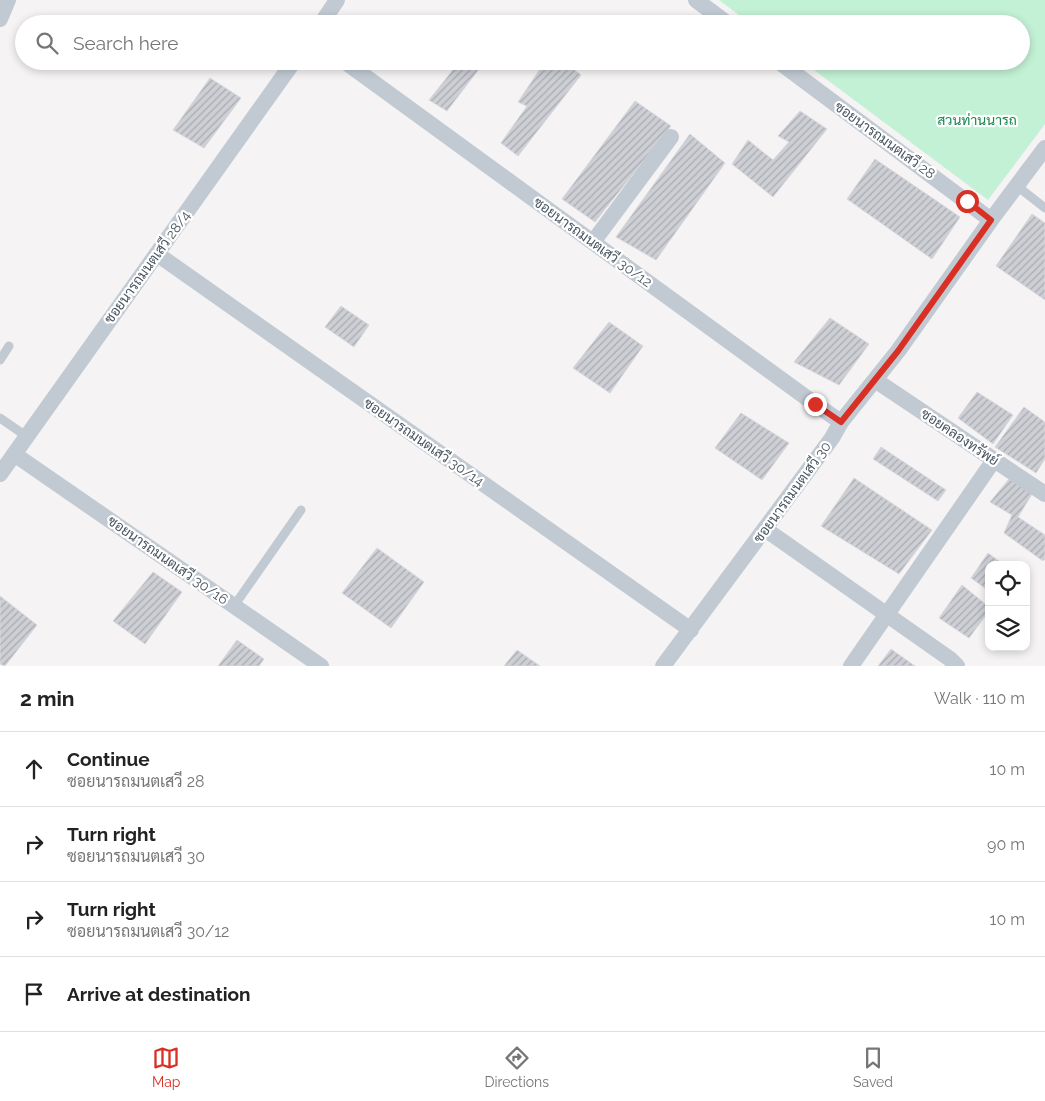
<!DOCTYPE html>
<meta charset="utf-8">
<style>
body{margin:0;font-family:Raleway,Sarabun,sans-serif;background:#f2f2f2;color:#222}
.controls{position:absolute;right:15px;bottom:15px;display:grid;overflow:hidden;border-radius:10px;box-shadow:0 2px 8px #0003}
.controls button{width:45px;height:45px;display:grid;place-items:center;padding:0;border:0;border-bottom:1px solid #e0e0e0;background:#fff;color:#222;font:25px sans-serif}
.stop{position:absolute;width:15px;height:15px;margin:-11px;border:4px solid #d93025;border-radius:50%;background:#fff}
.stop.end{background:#d93025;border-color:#fff;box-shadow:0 1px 5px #0008}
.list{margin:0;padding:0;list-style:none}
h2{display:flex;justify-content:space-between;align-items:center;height:65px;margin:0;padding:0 20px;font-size:21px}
h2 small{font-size:16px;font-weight:400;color:#767676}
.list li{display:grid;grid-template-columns:32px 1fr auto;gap:15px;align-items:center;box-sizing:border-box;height:75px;padding:0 20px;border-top:1px solid #e0e0e0}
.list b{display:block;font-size:19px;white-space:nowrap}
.list p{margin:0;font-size:16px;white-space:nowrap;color:#767676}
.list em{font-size:16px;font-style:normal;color:#767676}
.icon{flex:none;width:28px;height:28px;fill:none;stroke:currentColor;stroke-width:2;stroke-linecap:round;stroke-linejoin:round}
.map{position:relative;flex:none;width:1045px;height:666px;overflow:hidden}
.search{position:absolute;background:#fff;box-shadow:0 2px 8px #0003;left:15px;right:15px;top:15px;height:55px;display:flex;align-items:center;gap:12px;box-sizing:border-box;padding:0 18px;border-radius:28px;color:#767676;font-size:19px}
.sheet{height:365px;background:#fff}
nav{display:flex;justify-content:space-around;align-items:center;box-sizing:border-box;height:70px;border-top:1px solid #e0e0e0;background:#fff;font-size:14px;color:#767676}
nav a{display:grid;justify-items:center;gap:2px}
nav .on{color:#d93025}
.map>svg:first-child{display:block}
.green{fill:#c3f1d5}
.building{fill:url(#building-hatch);stroke:#d7d9de}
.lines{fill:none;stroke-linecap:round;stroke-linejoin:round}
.service{stroke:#c1cad2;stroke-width:9}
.minor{stroke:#c1cad2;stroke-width:16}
.route{stroke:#d93025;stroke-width:6}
.labels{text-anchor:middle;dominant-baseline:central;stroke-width:4.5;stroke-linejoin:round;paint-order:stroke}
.park-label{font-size:14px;fill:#17864f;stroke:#fff}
.street-label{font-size:14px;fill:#4a5661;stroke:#fff}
</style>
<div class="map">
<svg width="1045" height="666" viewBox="0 0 1045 666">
<defs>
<pattern id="building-hatch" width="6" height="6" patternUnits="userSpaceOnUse" patternTransform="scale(1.25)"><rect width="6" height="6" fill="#cdcfd5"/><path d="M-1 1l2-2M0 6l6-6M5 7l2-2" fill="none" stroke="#a8abb0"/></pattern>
</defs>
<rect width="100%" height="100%" fill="#f5f3f3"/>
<path class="green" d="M719 0H1045V124L988 200 802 61H1021V24H751Z"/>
<path class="building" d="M495 18 505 24H491Z
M460 61H468L479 69 447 111 429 100Z
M556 61H563L581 75 518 156 501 143 527 106 518 102 544 63 551 70Z
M210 78 241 98 204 148 173 130Z
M635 101 671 126 595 222 562 199Z
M800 111 827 129 773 197 732 164 748 140 773 160 789 142 778 136Z
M690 134 725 163 656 260 616 237Z
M875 159 960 217 932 259 847 199Z
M1032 214 1045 223V300L996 266Z
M341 306 369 325 354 347 325 327Z
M830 318 869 344 839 385 794 362Z
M609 322 643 346 610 393 573 368Z
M977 392 1013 415 993 444 958 418Z
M1024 407 1045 422V459L1036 473 995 447Z
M741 413 789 443 762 480 715 448Z
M881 447 946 490 938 501 873 459Z
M854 478 932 530 899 574 821 526Z
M1009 479 1032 494 1018 517 1045 535V559L1043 561 1004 533 1012 515 990 502Z
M377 548 424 582 391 628 342 593Z
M988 553 1004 565H989V591L971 578Z
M153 572 182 592 145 644 113 621Z
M962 585 989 607V611L969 638 939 618Z
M0 596 37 625 5 666 0 664Z
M237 640 264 659 259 666H218Z
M891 649 915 666H878Z
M517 650 540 666H504Z"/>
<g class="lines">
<path class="service" d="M1017 186 1045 208
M0 360 9 346
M0 418 26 436
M234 606 301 510"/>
<path class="minor" d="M696 0 728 24
M0 19 8 0
M321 24 337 0
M344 61 815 404 841 422
M778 61 991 220
M593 242 671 137
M157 254 691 630
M875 380 1045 494
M14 454 321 666
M0 474 294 61
M765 529 950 659 957 666
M663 666 832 438 841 422 898 351 991 220 1045 148
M851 666 994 460"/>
</g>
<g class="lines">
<path class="route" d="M815 404 841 422 898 351 991 220 967 201"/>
</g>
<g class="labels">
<g class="park-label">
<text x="977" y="120">สวนท่านนารถ</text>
</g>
<g class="street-label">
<text transform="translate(885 140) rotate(36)">ซอยนารถมนตเสวี 28</text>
<text transform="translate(593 242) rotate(36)">ซอยนารถมนตเสวี 30/12</text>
<text transform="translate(147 267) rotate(-54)">ซอยนารถมนตเสวี 28/4</text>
<text transform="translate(960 437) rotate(34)">ซอยคลองทรัพย์</text>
<text transform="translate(424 442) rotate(35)">ซอยนารถมนตเสวี 30/14</text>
<text transform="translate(792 492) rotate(-54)">ซอยนารถมนตเสวี 30</text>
<text transform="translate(168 560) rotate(35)">ซอยนารถมนตเสวี 30/16</text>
</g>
</g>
</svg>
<div class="controls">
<button><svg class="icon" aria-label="locate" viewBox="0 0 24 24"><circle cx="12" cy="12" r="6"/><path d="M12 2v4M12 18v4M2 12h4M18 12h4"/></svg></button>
<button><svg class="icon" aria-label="layers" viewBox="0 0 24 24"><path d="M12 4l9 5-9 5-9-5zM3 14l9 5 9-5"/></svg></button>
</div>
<div class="stop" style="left:967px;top:201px"></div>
<div class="stop end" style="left:815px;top:404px"></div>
<div class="search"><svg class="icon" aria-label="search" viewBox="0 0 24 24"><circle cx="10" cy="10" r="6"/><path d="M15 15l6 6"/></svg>Search here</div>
</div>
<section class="sheet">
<h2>2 min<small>Walk · 110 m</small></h2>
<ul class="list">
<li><svg class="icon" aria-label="ahead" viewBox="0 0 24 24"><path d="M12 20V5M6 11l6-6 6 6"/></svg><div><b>Continue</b><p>ซอยนารถมนตเสวี 28</p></div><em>10 m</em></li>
<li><svg class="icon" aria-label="right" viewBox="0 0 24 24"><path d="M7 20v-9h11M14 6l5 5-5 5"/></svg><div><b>Turn right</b><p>ซอยนารถมนตเสวี 30</p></div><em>90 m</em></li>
<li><svg class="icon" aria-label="right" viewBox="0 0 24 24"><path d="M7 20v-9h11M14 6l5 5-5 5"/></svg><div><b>Turn right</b><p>ซอยนารถมนตเสวี 30/12</p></div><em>10 m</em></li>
<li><svg class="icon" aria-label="arrive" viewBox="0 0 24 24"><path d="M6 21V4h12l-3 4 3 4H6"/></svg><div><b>Arrive at destination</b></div></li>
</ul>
</section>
<nav>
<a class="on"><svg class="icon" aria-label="map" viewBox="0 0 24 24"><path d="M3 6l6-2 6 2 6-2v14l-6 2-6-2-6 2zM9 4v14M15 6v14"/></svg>Map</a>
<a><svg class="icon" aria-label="directions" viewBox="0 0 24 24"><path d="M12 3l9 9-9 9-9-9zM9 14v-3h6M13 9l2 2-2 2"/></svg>Directions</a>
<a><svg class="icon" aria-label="saved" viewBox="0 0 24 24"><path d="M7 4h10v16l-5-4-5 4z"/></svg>Saved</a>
</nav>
